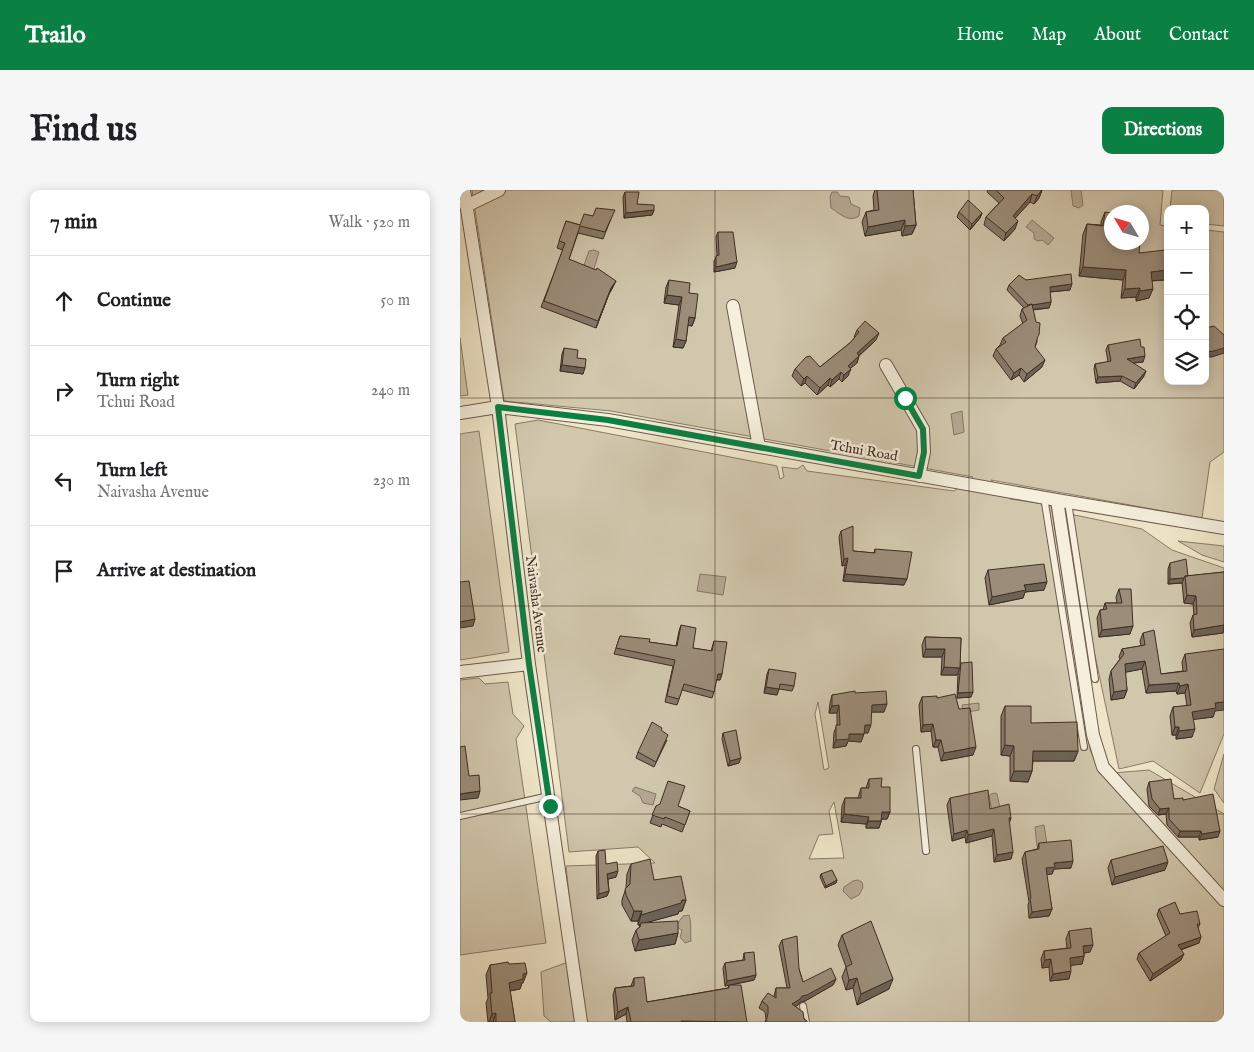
<!DOCTYPE html>
<meta charset="utf-8">
<style>
body{margin:0;font-family:"IM FELL English",serif;background:#f6f6f6;color:#202124}
.controls{position:absolute;right:15px;top:15px;display:grid;overflow:hidden;border-radius:10px;box-shadow:0 2px 12px #0003}
.controls button{width:45px;height:45px;display:grid;place-items:center;padding:0;border:0;border-bottom:1px solid #e0e0e0;background:#fff;color:#202124;font:25px sans-serif}
.compass{position:absolute;left:644px;top:15px;width:45px;height:45px;border-radius:50%;background:#fff;box-shadow:0 2px 12px #0003;rotate:308deg}
.stop{position:absolute;width:15px;height:15px;margin:-11px;border:4px solid #0b8043;border-radius:50%;background:#fff}
.stop.end{background:#0b8043;border-color:#fff;box-shadow:0 1px 5px #0008}
.list{margin:0;padding:0;list-style:none}
h2{display:flex;justify-content:space-between;align-items:center;height:65px;margin:0;padding:0 20px;font-size:21px}
h2 small{font-size:16px;font-weight:400;color:#757577}
.list li{display:grid;grid-template-columns:32px 1fr auto;gap:15px;align-items:center;box-sizing:border-box;height:90px;padding:0 20px;border-top:1px solid #e0e0e0}
.list b{display:block;font-size:19px;white-space:nowrap}
.list p{margin:0;font-size:16px;white-space:nowrap;color:#757577}
.list em{font-size:16px;font-style:normal;color:#757577}
.icon{flex:none;width:28px;height:28px;fill:none;stroke:currentColor;stroke-width:2;stroke-linecap:round;stroke-linejoin:round}
.map{position:relative;flex:none;width:764px;height:832px;overflow:hidden;border-radius:10px}
header{display:flex;align-items:center;gap:30px;box-sizing:border-box;height:70px;padding:0 25px;background:#0b8043;color:#fff}
header strong{font-size:24px}
nav{display:flex;gap:28px;margin-inline-start:auto;font-size:18px}
.intro{display:flex;align-items:center;justify-content:space-between;box-sizing:border-box;height:120px;padding:0 30px}
h1{margin:0;font-size:35px}
.button{padding:12px 22px;border-radius:10px;background:#0b8043;color:#fff;font-size:18px;font-weight:700}
main{display:flex;gap:30px;padding:0 30px}
aside{flex:1;background:#fff;border-radius:10px;box-shadow:0 2px 12px #0003}
.map>svg:first-child{display:block}
.green{fill:#d1c7ad;stroke:#897a68;fill-rule:evenodd}
.water{fill:#b4a791;stroke:#867665}
.lines{fill:none;stroke-linecap:round;stroke-linejoin:round}
.lane-casing{stroke:#6c5b4c;stroke-width:8}
.street-casing{stroke:#6c5b4c;stroke-width:14}
.lane{stroke:#f5efdc;stroke-width:6}
.street{stroke:#f5efdc;stroke-width:12}
.wall{fill:#857968;stroke:#412d23}
.shaded-wall{fill:#6c6355;stroke:#412d23}
.building{fill:#9b8d79;stroke:#412d23}
.route{stroke:#0b8043;stroke-width:6}
.grid{fill:none;stroke:#412d23;stroke-width:1;stroke-opacity:0.55}
.labels{text-anchor:middle;dominant-baseline:central;stroke-width:5;stroke-linejoin:round;paint-order:stroke}
.street-label{font-size:14px;fill:#412d23;stroke:#f5efdc}
</style>
<header>
<strong>Trailo</strong>
<nav><a>Home</a><a>Map</a><a>About</a><a>Contact</a></nav>
</header>
<div class="intro"><h1>Find us</h1><a class="button">Directions</a></div>
<main>
<aside>
<h2>7 min<small>Walk · 520 m</small></h2>
<ul class="list">
<li><svg class="icon" aria-label="ahead" viewBox="0 0 24 24"><path d="M12 20V5M6 11l6-6 6 6"/></svg><div><b>Continue</b></div><em>50 m</em></li>
<li><svg class="icon" aria-label="right" viewBox="0 0 24 24"><path d="M7 20v-9h11M14 6l5 5-5 5"/></svg><div><b>Turn right</b><p>Tchui Road</p></div><em>240 m</em></li>
<li><svg class="icon" aria-label="left" viewBox="0 0 24 24"><path d="M17 20v-9H6M10 6l-5 5 5 5"/></svg><div><b>Turn left</b><p>Naivasha Avenue</p></div><em>230 m</em></li>
<li><svg class="icon" aria-label="arrive" viewBox="0 0 24 24"><path d="M6 21V4h12l-3 4 3 4H6"/></svg><div><b>Arrive at destination</b></div></li>
</ul>
</aside>
<div class="map">
<svg width="764" height="832" viewBox="0 0 764 832">
<rect width="100%" height="100%" fill="#efe6c9"/>
<filter id="stains"><feTurbulence type="fractalNoise" baseFrequency=".004" numOctaves="4"/><feColorMatrix values="0 0 0 0 .2 0 0 0 0 .09 0 0 0 0 .02 0 0 0 .5 -.17"/></filter>
<radialGradient id="worn" r=".72"><stop offset=".6" stop-color="#630" stop-opacity="0"/><stop offset="1" stop-color="#630" stop-opacity=".3"/></radialGradient>
<path class="green" d="M12 0H703L700 35 708 36V191H745V40L764 42V262L750 272 742 328 531 290 550 309 591 315 630 559 640 584 689 580 764 624V832H91L84 826 81 782 116 769 106 676 195 673 178 657 109 662 55 234 78 230 317 276 320 289 324 287 322 277 337 279 343 275 347 281 494 301 513 287 151 221 44 211ZM652 22H682V52H652ZM358 512 369 578 364 580 355 524ZM374 612 384 668 349 669 359 645 373 644 369 621Z
M712 0H764V36L745 34V19H710Z
M0 148 8 205 0 206Z
M19 241 49 462 0 470V244Z
M605 323 682 339 712 360 764 378V544L740 603 693 571 659 579Z
M718 351 764 356V372L742 365Z
M19 488 25 494 48 492 53 524 64 536 56 549 86 753 0 765V490Z
M764 564V613L754 599Z"/>
<path class="water" d="M611 0H621L623 15 619 18 613 16Z
M372 2H377L380 6 389 7 391 14 400 18 399 26C389 33 380 24 371 18L370 7Z
M572 30 594 48 588 55 582 50 578 51 574 49V43L566 37Z
M134 60 139 62 133 82 123 78 129 61Z
M502 221 504 242 494 245 491 224Z
M240 384 266 387 263 405 237 401Z
M519 513V520L503 523 502 515Z
M175 597 196 604 193 615 183 613 180 606 172 601Z
M535 603 537 604 540 618 532 621 529 606 531 604Z
M584 635 587 654 577 656 575 637Z
M398 690 402 692 403 697 399 705 391 709 383 701 384 697 393 691Z
M229 725C232 734 230 742 231 751L225 753 220 747 222 741 219 738 215 737 223 726Z"/>
<g class="lines">
<g class="lane-casing">
<path id="lane" d="M584 307 624 557
M608 312 635 489
M456 559 466 661
M0 626 89 606
M343 816 346 832"/>
</g>
<g class="street-casing">
<path id="street" d="M4 0 38 217 69 474 121 832
M6 16 39 0
M273 116 299 257
M426 175 463 239 464 262 459 286
M0 223 38 217 148 230 608 312 764 338
M597 310 633 545 643 577 764 710
M0 482 69 474"/>
</g>
<use href="#lane" class="lane"/>
<use href="#street" class="street"/>
</g>
<path class="wall" d="M415 0H453L456 35 452 44 442 46 441 40 405 46 402 32 406 22 414 20 413 6Z
M528 0H582L579 8 574 14 570 12 555 28V39L544 51 524 35 526 27 539 13 527 2Z
M165 2 177 14 194 20 192 25 164 28 163 7Z
M499 22 522 23 520 28 510 40 497 27Z
M645 22 679 63 704 90 692 91 689 108 676 111V107L661 108 663 90 619 86 623 44 627 34 641 35V32Z
M133 26H152L143 49 118 43 109 69 153 97 149 104 136 138 81 117 103 60 97 58 106 31 120 35Z
M258 42 275 78 254 82V71L257 66 256 47Z
M209 90 229 103 235 128 232 136 228 135 226 151 223 158 213 157 219 115 204 113 206 97Z
M566 90 610 100 590 102 591 112 589 118 573 120 577 152 575 157 582 177 564 192 559 185 551 190 533 166 536 159 540 155 543 148 563 134 560 126 562 119 564 118 547 100 549 95Z
M397 140 416 150 399 166 397 173 390 178 388 186 382 192 379 189 370 197 368 195 357 205 345 193 341 196 332 186 335 179 360 177 391 152 395 147H394Z
M648 155 683 172 673 173 684 186 674 199 660 191 636 193 634 179 635 174 648 172 646 160Z
M104 158 117 168 123 184 100 181 102 164Z
M381 341 393 361 414 363 415 359 444 395 383 391 385 375 382 376 379 347Z
M710 373 728 386 764 382V440L763 443 732 447 730 433 733 425H734L733 414 724 413 722 393 708 394V379Z
M528 380 584 400 565 402 563 408 529 415 525 388Z
M659 399 670 444 639 447 637 428 640 420H643L645 413H657L656 407Z
M221 435 233 458 251 461 254 451 262 484 260 490H256L254 502 252 508 222 500 217 515 205 512 213 476 154 464 160 446 189 452 216 456 219 441Z
M683 443 701 484 723 481 722 472 725 464 755 521 753 527 733 529 732 547 716 549V545H712L710 526 713 517 727 516 725 503 717 504 716 501 686 503 682 479 665 482 667 500 664 508 651 510 649 489 651 481 660 469 659 467 662 459 681 456 680 451Z
M465 447 501 448 500 473 511 507 497 508 498 483 497 485H481L482 467H463L462 455Z
M309 479 334 496 332 501 319 499 317 505 304 503 307 484Z
M395 503 424 522H411L408 543H404L401 552 388 551 386 556 373 558 374 542 377 535V523H369L370 513 372 505Z
M462 507 477 508 499 519 513 565 481 571 478 557H473L471 541 461 542 459 515Z
M545 516 571 533 618 561 614 571H573L572 581 568 592 550 591V566L541 565V526Z
M263 543 279 573 268 576 262 549Z
M207 550 194 577 176 568 178 562Z
M409 589 421 597 430 622 427 629H422L419 638H406V634L381 632 382 616 385 608H398L401 598H406Z
M689 592 714 609 723 610 758 647 739 650V647H718L707 635 706 624 698 625 689 616 687 599Z
M490 608 530 619 551 628 549 634 551 669 534 672 532 646 506 653 505 647 492 651 487 615Z
M196 616H218L230 621 222 642 202 634 201 637 190 633Z
M579 653 611 678 594 679 592 684H586L592 719 589 726 569 728 568 715 569 712 562 669 565 662 577 659Z
M138 661 146 674 156 687 148 689 149 701 147 706 137 709 136 666Z
M651 670 705 680 652 695 648 678Z
M171 674 194 690 226 710 222 721H219L218 724 188 732 218 743 215 754 175 761 172 750 176 740 179 738 180 735H178V731H171L162 715V710L166 698 167 684Z
M361 684 377 690 376 693 365 698 360 687Z
M699 719 720 724 740 734 738 738 739 753 721 760V770L690 791 677 769 679 763 706 746 697 725Z
M609 741 630 762 624 763V766L622 774 611 775 609 789 590 791 589 777 582 778 581 769 584 761 607 758 606 749Z
M382 745 429 799 397 815 393 798 386 800 382 787 386 777 378 755Z
M322 750 339 779 343 792 376 789 373 795 345 811 340 812 338 815 335 817 347 832H305L306 829 305 822 299 818 302 811 314 806 316 798H327L319 756Z
M284 763 296 785 294 790 271 795 287 832H167L166 824 155 830 153 805 155 798 171 796 174 788 187 812 268 798 269 795 265 796 263 778 265 773 283 770Z
M49 774 63 793H62L60 799 50 801 55 832H28L26 813 28 808 26 785 30 775Z"/>
<path class="shaded-wall" d="M582 0 579 8 574 14 577 6Z
M572 4 570 12 550 34 553 26Z
M194 20 192 25 164 28 166 23Z
M522 23 520 28 510 40 512 34Z
M445 30 441 40 405 46 408 37Z
M558 31 555 39 544 51 546 43Z
M456 35 452 44 442 46 445 36Z
M277 72 275 78 254 82 256 77Z
M623 77 666 80 663 90 619 86Z
M707 80 704 90 688 91 691 82Z
M156 91 153 97 149 104 136 138 151 98Z
M612 94 610 100 588 102 590 97Z
M680 98 676 107 661 108 665 99Z
M693 99 689 108 676 111 680 101Z
M207 105 222 107 219 115 204 113Z
M591 112 589 118 566 120 568 115Z
M229 127 235 128 232 136 226 135Z
M419 143 416 150 394 170 397 163Z
M216 149 226 151 223 158 213 157Z
M764 154V163L752 167H745V162Z
M399 166 397 173 386 182 388 176Z
M685 166 683 172 665 174 667 169Z
M585 170 582 177 564 192 567 184Z
M102 175 125 178 123 184 100 181Z
M561 178 559 185 551 190 554 183Z
M391 179 388 186 382 192 384 185Z
M686 181 684 186 674 199 676 193Z
M381 182 379 189 370 197 372 190Z
M347 186 345 193 341 196 344 189Z
M662 186 660 191 636 193 638 187Z
M370 188 368 195 357 205 360 198Z
M388 368 385 375 382 376 384 369Z
M385 384 447 389 444 395 383 391Z
M724 388 722 393 708 394 710 389Z
M587 392 584 400 565 402 563 408 529 415 532 407 564 395Z
M727 405 736 406 733 414 724 413Z
M15 429 13 436 0 438V432Z
M764 435 763 443 732 447 734 440Z
M673 436 670 444 639 447 642 440Z
M466 459H485L482 467H463Z
M685 471 682 479 662 483 665 474Z
M484 477 500 478 497 485H481Z
M258 484H262L260 490 255 489Z
M719 493 716 501 686 503 689 495Z
M728 494 725 503 717 504 720 496Z
M306 497 319 499 317 505 304 503Z
M667 500 664 508 651 510 654 502Z
M513 502 511 507 497 508 498 503Z
M764 512V520L755 521 753 527 730 530 732 522 755 513Z
M427 514 424 522H409L412 515Z
M379 515 377 523H369L372 516Z
M473 534 471 541 461 542 463 535Z
M405 535H411L408 543 402 542Z
M715 537H719L716 545H712Z
M735 539 732 547 716 549 719 541Z
M389 544H404L401 552 388 551 386 556 373 558 376 550Z
M476 550H481L478 557H473Z
M545 555 554 556 550 566 541 565Z
M516 557 513 565 481 571 484 563Z
M573 561H618L614 571H569Z
M281 568 279 573 268 576 270 571Z
M554 581H572L568 592 550 591Z
M20 601 18 608 0 610V604Z
M709 618 706 624 698 625 700 619Z
M422 622H430L427 629H420Z
M384 624 409 627 406 634 381 632Z
M408 631H421L419 638H406Z
M534 639 532 646 506 653 508 645Z
M507 640 505 647 492 651 494 644Z
M720 641H741L739 647H718Z
M760 641 758 647 739 650 742 644Z
M553 662 551 669 534 672 537 665Z
M613 671 611 678 594 679 592 684 583 685 586 678 594 673Z
M708 672 705 680 652 695 655 687Z
M158 681 156 687 145 690 147 684Z
M377 690 376 693 365 698 366 696Z
M149 701 147 706 137 709 139 704Z
M222 710H226L222 721H219L218 724 178 735 181 725Z
M592 719 589 726 569 728 572 722Z
M174 721H182L178 731H171Z
M218 743 215 754 175 761 179 750Z
M741 747 739 753 716 761 718 755Z
M633 755 630 762 620 764 623 756Z
M724 764 721 770 690 791 693 784Z
M624 766 622 774 607 776 610 768Z
M591 769 589 777 582 778 585 770Z
M611 781 609 789 590 791 593 784Z
M67 783 63 793H62L60 799 45 802 49 793 63 784Z
M296 785 294 790 265 796 267 791Z
M397 788 393 798 386 800 389 790Z
M376 789 373 795 345 811 340 812 338 815 329 820 332 814 342 806Z
M433 789 429 799 397 815 401 804Z
M168 817 166 824 155 830 158 822Z
M36 823 33 832H29L32 824Z
M221 831 267 832H221Z"/>
<path class="building" d="M417 0H453L456 35 445 36V30L408 37 406 22 419 20Z
M536 0H582L577 6 572 4 553 26 558 31 546 43 526 27 544 8Z
M165 2H179L177 14 194 15V20L166 23Z
M508 10 522 23 512 34 499 22Z
M136 18 155 20 145 42 120 36 109 69 136 80 137 78 156 91 151 98 138 131 84 111 105 53 99 51 106 31 120 35 124 24 133 26Z
M645 22 652 23V52H680L679 63 705 60 707 80 691 82 693 99 680 101V98L665 99 666 80 623 77 627 34 643 36Z
M258 42H273L277 72 256 77V66L259 65Z
M611 84 612 94 590 97 591 112 572 115V114L568 115 549 95 559 85 566 90Z
M209 90 230 93 229 103 238 104 235 128 229 127 226 151 216 149 222 107 207 105Z
M572 114 576 132 580 133 579 145 578 146 575 157 585 170 567 184 561 178 554 183 536 159 546 152 543 148 567 130 562 119Z
M405 131 419 143 397 163 399 166 388 176 391 179 384 185 381 182 372 190 370 188 360 198 347 186 344 189 335 179 346 167 350 166 360 177 391 152 399 142 397 140Z
M754 136 764 145V158L754 161 745 162V138Z
M680 149 681 157H684L685 166 667 169 686 181 676 193 662 186 638 187 635 174 651 171 648 155Z
M104 158 118 160 117 168 126 169 125 178 102 175Z
M393 336V361L415 363V359L452 362 447 389 385 384 388 368 384 369 381 341Z
M726 369 728 386H725L724 388 710 389V373Z
M584 374 587 392 564 395 566 400 532 407 528 380Z
M764 382V435L734 440 733 425 737 424 736 406 727 405 725 386Z
M9 391 15 429 0 432V392Z
M659 399H671L673 436 642 440 640 420 647 419 645 413H662Z
M221 435 236 438 233 458 252 461 254 451 267 452 262 484H258L254 502 224 494 219 509 207 506 215 470 156 458 160 446 190 449 189 452 217 456Z
M694 440 701 484 727 481 725 464 764 459V512L755 513 756 518 732 522 735 539 719 541V537H715L713 517 731 515 728 494 720 496 719 493 689 495 685 471 665 474 667 500 654 502 651 481 664 464 662 459 685 455 683 443Z
M465 447 501 448 500 478 484 477 485 459H466Z
M512 472 513 502 498 503 501 473Z
M309 479 336 483 334 496 320 494 319 499 306 497Z
M395 501V503L426 501 427 514 412 515 411 535H405L404 544H389V549L376 550V535H380L379 515 372 516V505Z
M495 504 499 519 510 518 516 557 484 563 481 550H476L473 534 463 535 462 507 477 506V508Z
M545 516H571V533L617 532 618 561H573L572 581H554V556L545 555Z
M192 532 202 538 201 540 208 545 196 572 178 562Z
M276 540 281 568 270 571 263 543Z
M5 556 9 586 19 585 20 601 0 604V557Z
M422 588 421 597H430V622H422L421 631H408L409 627 384 624 385 608H401V598H409V589Z
M711 589 714 609 723 608V610L753 604 760 641 742 644 741 641H720L709 629V618L700 619 692 609 689 592Z
M208 591 225 596 218 616 230 621 225 635 205 627 204 629 192 625 196 616 200 614Z
M528 600 530 619 549 614 551 628H549L553 662 537 665 534 639 508 645 507 640 494 644 490 608Z
M611 650 613 671 594 673 595 677 586 678 592 719 572 722 570 708H571L565 662 579 659V653Z
M703 656 708 672 655 687 651 670Z
M145 660 146 674 157 672 158 681 147 684 149 701 139 704 138 661Z
M190 669 194 690 221 686 226 710H222L221 713 181 725 182 721H174L166 705 165 699 170 694 171 674Z
M372 680 377 690 366 696 361 684Z
M715 712 720 724 737 721 740 734H737L741 747 718 755 724 764 693 784 679 763 710 743 699 719Z
M218 731V743L179 750 176 740 180 737 181 733Z
M411 731 433 789 401 804 397 788 389 790 386 777 392 774 382 745Z
M631 738 633 755 623 756 624 766 610 768 611 781 593 784 591 769 585 770 584 761 611 758 609 741Z
M337 746 339 779 343 792 371 778 376 789 347 805 342 806 340 809 332 814 343 822 344 829 347 831V832H306L308 823V816L302 811 308 803 316 808V798H330L322 750Z
M294 762 296 785 267 791 265 773 285 770 284 763Z
M48 772 49 774 65 773 67 783 63 784V789L49 793 55 832H36V823L32 824 30 803H32L30 775Z
M184 787 187 812 269 798V795H281L287 832 221 831V832H171L168 817 158 822 155 798 174 796V788Z"/>
<g class="lines">
<path class="route" d="M90 616 69 474 38 217 148 230 459 286 464 262 463 239 445 208"/>
</g>
<path class="grid" d="M255 0V832M509 0V832M0 208H764M0 416H764M0 624H764"/>
<g class="labels">
<g class="street-label">
<text transform="translate(404 261) rotate(10)">Tchui Road</text>
<text transform="translate(76 414) rotate(83)">Naivasha Avenue</text>
</g>
</g>
<rect width="100%" height="100%" filter="url(#stains)"/>
<rect width="100%" height="100%" fill="url(#worn)"/>
</svg>
<div class="controls">
<button>+</button>
<button>−</button>
<button><svg class="icon" aria-label="locate" viewBox="0 0 24 24"><circle cx="12" cy="12" r="6"/><path d="M12 2v4M12 18v4M2 12h4M18 12h4"/></svg></button>
<button><svg class="icon" aria-label="layers" viewBox="0 0 24 24"><path d="M12 4l9 5-9 5-9-5zM3 14l9 5 9-5"/></svg></button>
</div>
<svg class="compass" viewBox="-18 -18 36 36"><path d="M0-13l5 13h-10z" fill="#e53935"/><path d="M0 13l5-13h-10z" fill="#757577"/></svg>
<div class="stop" style="left:445px;top:208px"></div>
<div class="stop end" style="left:90px;top:616px"></div>
</div>
</main>
